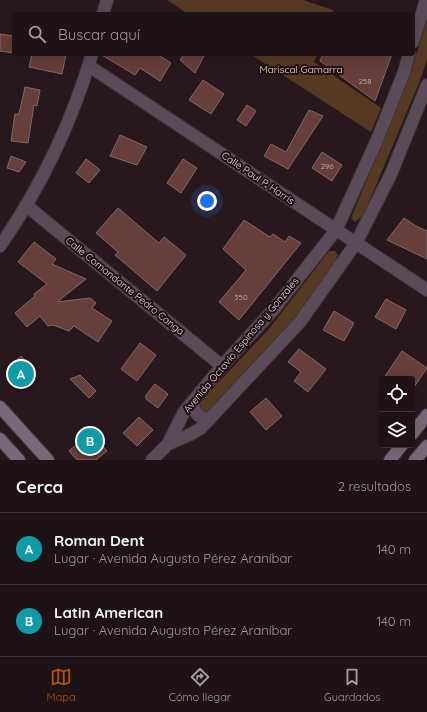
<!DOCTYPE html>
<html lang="es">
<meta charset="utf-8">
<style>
body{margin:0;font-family:Quicksand,sans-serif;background:#261b1f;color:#f1f3f6}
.controls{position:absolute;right:12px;bottom:12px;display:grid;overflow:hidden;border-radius:4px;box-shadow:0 4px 16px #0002}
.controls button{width:36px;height:36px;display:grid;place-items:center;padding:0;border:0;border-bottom:1px solid #3c3235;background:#1e1216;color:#f1f3f6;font:20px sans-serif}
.you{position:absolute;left:207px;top:201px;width:14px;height:14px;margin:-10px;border:3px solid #fff;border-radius:50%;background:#1a73e8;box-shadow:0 0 0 6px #1a73e833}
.badge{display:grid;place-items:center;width:26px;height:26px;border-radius:50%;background:#b45309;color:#fff;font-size:13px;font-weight:700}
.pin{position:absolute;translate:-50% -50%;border:2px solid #fff;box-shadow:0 1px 4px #0006}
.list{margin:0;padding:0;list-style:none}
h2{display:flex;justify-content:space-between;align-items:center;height:52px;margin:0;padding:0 16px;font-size:17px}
h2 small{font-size:13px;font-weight:400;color:#a19ea1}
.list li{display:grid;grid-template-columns:26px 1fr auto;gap:12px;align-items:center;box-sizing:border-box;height:72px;padding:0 16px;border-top:1px solid #3c3235}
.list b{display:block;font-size:15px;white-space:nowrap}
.list p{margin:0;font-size:13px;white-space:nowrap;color:#a19ea1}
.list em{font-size:13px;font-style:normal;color:#a19ea1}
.icon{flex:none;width:22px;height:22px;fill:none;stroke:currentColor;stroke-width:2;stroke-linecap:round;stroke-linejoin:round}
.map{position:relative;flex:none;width:427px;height:460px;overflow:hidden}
.search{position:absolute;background:#1e1216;box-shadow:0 4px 16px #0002;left:12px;right:12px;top:12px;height:44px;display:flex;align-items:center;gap:10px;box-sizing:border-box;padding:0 14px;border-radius:4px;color:#a19ea1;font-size:15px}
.sheet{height:196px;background:#1e1216}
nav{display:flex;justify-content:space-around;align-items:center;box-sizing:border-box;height:56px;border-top:1px solid #3c3235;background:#1e1216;font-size:11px;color:#a19ea1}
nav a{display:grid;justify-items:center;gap:2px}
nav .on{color:#b45309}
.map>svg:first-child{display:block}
.green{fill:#563923}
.building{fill:#663e3a;stroke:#7f6a67}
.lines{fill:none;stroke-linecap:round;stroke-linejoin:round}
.street-casing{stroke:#433438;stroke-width:14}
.secondary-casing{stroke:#433438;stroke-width:14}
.street{stroke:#594c58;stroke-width:12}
.secondary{stroke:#7c677a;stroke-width:12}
.labels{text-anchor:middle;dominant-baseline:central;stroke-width:4;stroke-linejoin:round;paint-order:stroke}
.number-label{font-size:8px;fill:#c8b5b6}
.park-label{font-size:10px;fill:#ffdac2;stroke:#1e0f14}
.street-label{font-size:10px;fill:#e9dde0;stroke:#1e0f14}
</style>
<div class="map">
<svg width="427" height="460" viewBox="0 0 427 460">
<rect width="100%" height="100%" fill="#28181d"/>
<path class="green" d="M167 0H303L333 10 332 14H188Z
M427 21V60L419 83 363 216 355 222 351 218 408 80Z
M250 54H317L314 62 381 108 371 132Z
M329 251H335L338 255 332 270 276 344 207 414 201 413 198 404 269 329Z"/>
<path class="building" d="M0 34 14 36V53L0 51Z
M32 54H66L62 74 29 67Z
M100 54H157L171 63 160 81 140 68 135 75Z
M184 54H205L195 73 180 60Z
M323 54H392L375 101 320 61Z
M203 80 224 94 211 114 189 100Z
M25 87 40 90 37 106 34 105 28 143 11 141 15 114H19Z
M247 105 256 111 246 126 237 120Z
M309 110 323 116 288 169 264 156 271 144 286 152Z
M120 135 147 147 137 165 110 156Z
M322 152 342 165 332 181 312 168Z
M11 156 26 162 19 172 7 168Z
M86 159 100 170 89 183 76 173Z
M183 159 197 168 181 193 167 183Z
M118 208 159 243 164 237 186 255 157 291 115 255 118 252 96 233Z
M404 218 416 226 427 231V259L387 240Z
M244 220 270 237 273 234 285 242 289 236 301 243 239 320 219 302 246 270 223 249Z
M34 242 56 259 52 264 86 279 57 302 90 298 96 303 92 308 112 321 98 342 74 326 69 331 53 325 48 326 40 316 27 327 15 313 35 296 34 294 47 284 18 262Z
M386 299 406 310 396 329 375 317Z
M334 311 354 323 344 341 323 330Z
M140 343 156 355 137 381 121 369Z
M299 349 326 369 308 392 294 381 301 372 288 362Z
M402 351 427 368 412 390V379H383Z
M21 356 34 370 16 387 8 378 16 369 12 365Z
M80 375 96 391 89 398 70 379Z
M155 384 168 394 158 408 146 399V395Z
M266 398 282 416 266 430 250 412Z
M139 417 153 430 137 446 123 433Z
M91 432 107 451 96 460H77L69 451Z"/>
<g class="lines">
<g class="street-casing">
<path id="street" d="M103 14 107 0
M413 42 426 0
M89 66 427 290
M27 206 222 366
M0 246C41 187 72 122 92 54
M194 400C192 411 198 419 210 419
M168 444 184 412 222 366 274 309 336 230 377 140 404 72 409 54
M152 460 168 444 191 434 201 428 300 322 356 243 391 174 427 85"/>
</g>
<g class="secondary-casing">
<path id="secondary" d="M0 407 48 460
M412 434 427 415
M0 439 19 460
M390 460 402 445
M415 460 427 446"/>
</g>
<use href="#street" class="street"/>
<use href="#secondary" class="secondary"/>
</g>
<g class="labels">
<g class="number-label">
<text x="365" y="81">258</text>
<text x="327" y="166">296</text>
<text x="241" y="297">350</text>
</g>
<g class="park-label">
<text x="301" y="69">Mariscal Gamarra</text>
</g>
<g class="street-label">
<text transform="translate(258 178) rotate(34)">Calle Paul P. Harris</text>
<text transform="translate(125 286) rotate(39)">Calle Comandante Pedro Canga</text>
<text transform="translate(241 345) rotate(-50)">Avenida Octavio Espinosa y Gonzales</text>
</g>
</g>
</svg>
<div class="controls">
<button><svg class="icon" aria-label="locate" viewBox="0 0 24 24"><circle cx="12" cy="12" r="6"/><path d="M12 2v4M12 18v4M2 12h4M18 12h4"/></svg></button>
<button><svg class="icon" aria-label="layers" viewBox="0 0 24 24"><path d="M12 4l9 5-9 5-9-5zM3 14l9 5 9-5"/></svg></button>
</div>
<div class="you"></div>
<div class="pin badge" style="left:21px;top:374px;background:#0f9aa8">A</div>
<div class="pin badge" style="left:90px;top:441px;background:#0f9aa8">B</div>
<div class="search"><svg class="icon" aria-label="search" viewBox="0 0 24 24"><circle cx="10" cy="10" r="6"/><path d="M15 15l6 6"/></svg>Buscar aquí</div>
</div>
<section class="sheet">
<h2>Cerca<small>2 resultados</small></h2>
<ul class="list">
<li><span class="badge" style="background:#0f9aa8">A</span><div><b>Roman Dent</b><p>Lugar · Avenida Augusto Pérez Araníbar</p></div><em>140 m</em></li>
<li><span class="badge" style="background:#0f9aa8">B</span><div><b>Latin American</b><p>Lugar · Avenida Augusto Pérez Araníbar</p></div><em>140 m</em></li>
</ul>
</section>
<nav>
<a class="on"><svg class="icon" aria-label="map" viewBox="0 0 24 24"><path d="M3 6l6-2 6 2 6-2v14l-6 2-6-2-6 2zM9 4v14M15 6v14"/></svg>Mapa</a>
<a><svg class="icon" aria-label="directions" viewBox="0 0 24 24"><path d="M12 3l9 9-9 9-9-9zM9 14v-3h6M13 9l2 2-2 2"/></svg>Cómo llegar</a>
<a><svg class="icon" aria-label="saved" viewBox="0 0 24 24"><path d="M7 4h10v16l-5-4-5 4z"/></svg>Guardados</a>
</nav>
